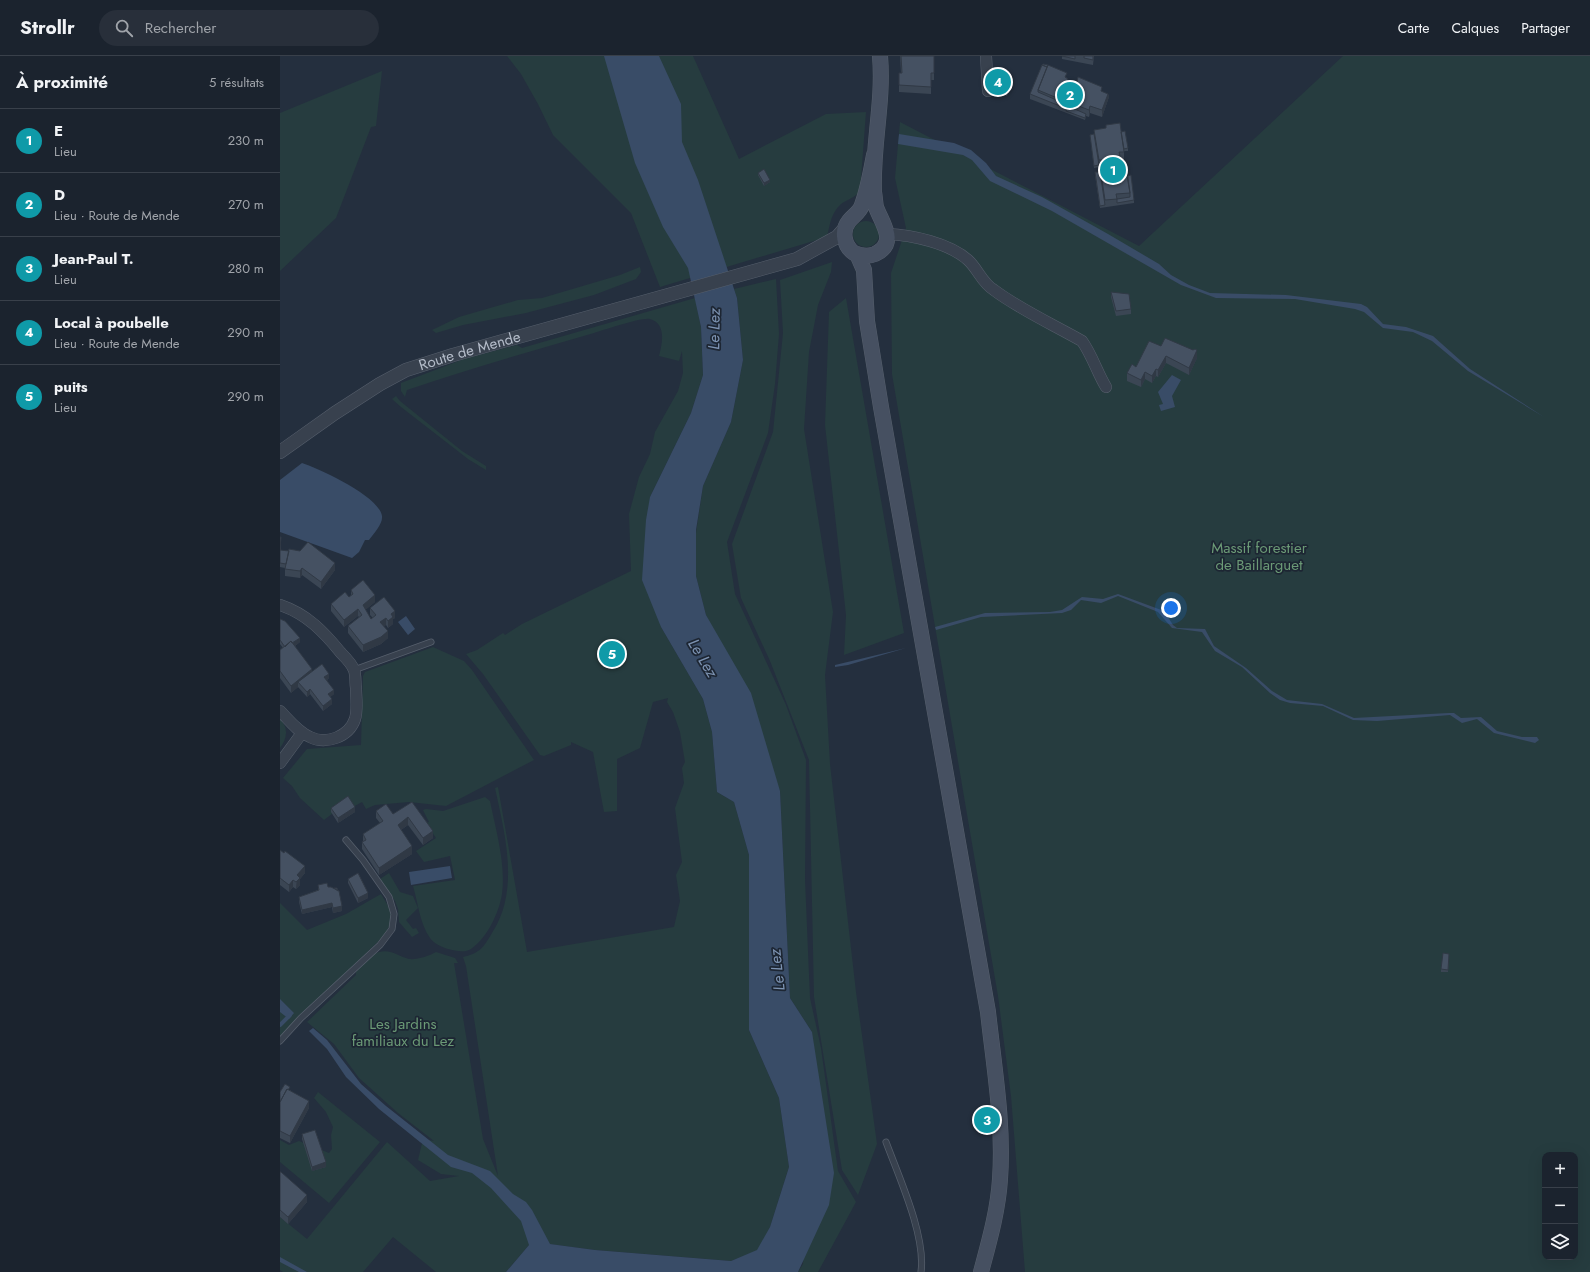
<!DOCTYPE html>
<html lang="fr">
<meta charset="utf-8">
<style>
body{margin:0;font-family:Jost,sans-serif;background:#282f3a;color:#f1f3f6}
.controls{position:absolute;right:12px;bottom:12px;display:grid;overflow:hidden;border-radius:8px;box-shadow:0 4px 16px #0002}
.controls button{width:36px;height:36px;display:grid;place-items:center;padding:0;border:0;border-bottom:1px solid #39404a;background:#1b232e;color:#f1f3f6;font:20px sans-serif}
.you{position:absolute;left:891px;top:552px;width:14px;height:14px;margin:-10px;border:3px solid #fff;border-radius:50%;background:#1a73e8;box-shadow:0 0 0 6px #1a73e833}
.badge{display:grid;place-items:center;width:26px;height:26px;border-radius:50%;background:#db2777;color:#fff;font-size:13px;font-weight:700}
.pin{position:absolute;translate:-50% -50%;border:2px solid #fff;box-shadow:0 1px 4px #0006}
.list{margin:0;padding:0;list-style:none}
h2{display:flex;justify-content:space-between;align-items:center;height:52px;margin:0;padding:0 16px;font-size:17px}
h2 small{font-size:13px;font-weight:400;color:#a0a4aa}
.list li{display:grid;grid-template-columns:26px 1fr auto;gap:12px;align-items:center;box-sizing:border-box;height:64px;padding:0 16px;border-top:1px solid #39404a}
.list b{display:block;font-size:15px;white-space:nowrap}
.list p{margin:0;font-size:13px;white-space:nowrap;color:#a0a4aa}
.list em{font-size:13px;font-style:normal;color:#a0a4aa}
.icon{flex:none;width:22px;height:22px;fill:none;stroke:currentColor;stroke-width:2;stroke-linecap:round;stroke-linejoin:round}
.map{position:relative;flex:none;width:1310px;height:1216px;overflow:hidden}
header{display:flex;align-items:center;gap:24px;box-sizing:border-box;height:56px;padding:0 20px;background:#1b232e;border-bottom:1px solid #39404a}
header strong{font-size:19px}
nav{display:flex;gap:22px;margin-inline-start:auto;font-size:14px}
.search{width:280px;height:36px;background:#282f3a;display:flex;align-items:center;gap:10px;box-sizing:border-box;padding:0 14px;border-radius:22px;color:#a0a4aa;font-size:15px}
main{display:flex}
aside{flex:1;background:#1b232e}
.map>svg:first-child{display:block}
.green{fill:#263c3f;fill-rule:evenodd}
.water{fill:#394c67}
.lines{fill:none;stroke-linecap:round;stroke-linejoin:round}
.stream{stroke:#394c67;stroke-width:4}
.service-casing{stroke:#565f6c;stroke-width:7}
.minor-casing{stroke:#565f6c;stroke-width:12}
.tertiary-casing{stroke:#565f6c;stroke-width:14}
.secondary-casing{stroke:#565f6c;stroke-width:16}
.service{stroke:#38414e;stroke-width:5.5}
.minor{stroke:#38414e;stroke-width:11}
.tertiary{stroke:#38414e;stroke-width:13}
.secondary{stroke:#465061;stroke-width:15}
.wall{fill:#3b4654}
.shaded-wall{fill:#303945}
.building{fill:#455162;stroke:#303945}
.labels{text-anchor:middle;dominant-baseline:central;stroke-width:3.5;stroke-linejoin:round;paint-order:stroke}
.street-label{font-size:15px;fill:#b4bcc9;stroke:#1d2633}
.park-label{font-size:15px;fill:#6b9a76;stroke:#1d2633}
.water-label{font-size:16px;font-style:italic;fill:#7c92b1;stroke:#1d2633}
</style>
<header>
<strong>Strollr</strong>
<div class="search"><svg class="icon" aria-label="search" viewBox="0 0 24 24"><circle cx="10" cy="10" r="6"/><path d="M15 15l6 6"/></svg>Rechercher</div>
<nav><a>Carte</a><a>Calques</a><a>Partager</a></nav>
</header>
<main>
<aside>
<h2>À proximité<small>5 résultats</small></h2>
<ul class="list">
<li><span class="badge" style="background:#0f9aa8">1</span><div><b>E</b><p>Lieu</p></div><em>230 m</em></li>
<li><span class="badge" style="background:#0f9aa8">2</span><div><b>D</b><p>Lieu · Route de Mende</p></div><em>270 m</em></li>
<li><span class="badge" style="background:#0f9aa8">3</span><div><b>Jean-Paul T.</b><p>Lieu</p></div><em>280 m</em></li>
<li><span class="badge" style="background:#0f9aa8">4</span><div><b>Local à poubelle</b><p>Lieu · Route de Mende</p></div><em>290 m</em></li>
<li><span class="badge" style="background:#0f9aa8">5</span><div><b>puits</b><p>Lieu</p></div><em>290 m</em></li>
</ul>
</aside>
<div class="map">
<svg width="1310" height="1216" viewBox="0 0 1310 1216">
<rect width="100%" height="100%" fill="#242f3e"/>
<path class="green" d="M227 0H413L459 103 546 58 586 56 580 136C575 141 565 145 561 148 551 157 550 168 547 181L380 231 351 157 273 79 258 48 241 18Z
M1063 0H1310V1216H745L731 1040 718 940 612 318 611 217 626 172 615 122 620 66 859 190ZM1265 1099H1295V1201H1265Z
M102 15 96 70 91 71 56 162 0 215V57Z
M573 178a13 13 0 1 1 26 0a13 13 0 1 1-26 0Z
M552 206 551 216 538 249 529 296 524 373 553 556 545 619 550 708 576 936 597 1088 578 1139 562 1114 534 941 529 704 490 605 461 542 452 488 493 376 503 277 500 224Z
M360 211 361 216 356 223 314 239 246 257 183 269 156 277 152 274 179 261 238 244 262 242 340 219Z
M496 223 499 278 495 328 488 377 447 486 455 538 506 649 526 704 525 824 530 942 541 992 558 1115 576 1146 538 1216H518L523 1208 532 976 510 942 500 735 426 559 416 520V477L423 430 451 366 463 304 457 242 454 233Z
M415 242 421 271 423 319 411 357 370 441 381 571 423 643 432 676 437 736 454 746 469 799V974L499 1042 509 1111 490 1171 479 1194 451 1205 315 1194 269 1188 249 1189 226 1216H156L113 1181 83 1216H3L0 1214V1161L27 1183 107 1086 150 1125 179 1120 161 1118 138 1104 143 1083 154 1085 118 1057 79 1022 54 988 27 966 76 919V916C82 909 90 898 99 896 112 893 119 901 129 903 137 904 149 900 156 896L175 902 178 907H174L203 1083 218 1120 186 910 183 901C200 897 203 892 212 877 240 834 225 779 215 732L218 731 247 896 394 871 400 845 396 819 402 806 395 752 404 727 402 712 405 706 400 676 393 656 387 646 388 642 373 646 360 692 337 703V755L324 756 313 696 291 686V689L264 700 260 699 203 618 186 598 197 594 223 577 225 579 242 568 351 515 349 458 359 421 370 398 375 376 398 335 403 317 402 295 399 305 379 300C382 288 387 268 370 263 362 261 324 274 314 277 251 295 189 313 127 334L125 341 121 335V327L184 303 237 289 242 292Z
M566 242 624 577 564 599 566 559 545 369 549 256Z
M116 340 120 345 182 395 206 410V414L188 403 121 351 112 343Z
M153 591 184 605 192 614 254 704 166 750 129 746 95 749 86 753 82 746 73 751 69 745 44 764 20 742 12 730 3 722 27 693 81 689 83 620 85 616Z
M0 663C9 672 7 683 0 692Z
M205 741 210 745C216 775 226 808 222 838 219 857 207 882 191 893 185 897 175 895 168 893 162 891 153 887 150 882 140 868 138 847 133 830L175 824 170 800 144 806 136 795 156 782 146 767 149 766 143 754 146 753 163 755Z
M109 817 120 836 133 840 138 852 126 864 133 873 136 872 139 877 132 881 119 866 118 853 115 845 100 823Z
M101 838C111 854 116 861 104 880L0 980V847L27 874 66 858Z
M38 1036 100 1086 49 1147 0 1106V1084L9 1089 19 1085 49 1097 52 1093 51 1079 53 1071 46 1056 34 1042Z"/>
<path class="water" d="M324 0H379L401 48 402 86 418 124 457 242 463 304 451 366 423 430 416 474V520L426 559 471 637 500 735 510 942 532 976 554 1117 549 1149 518 1216H226L249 1189 241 1165 211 1132 192 1117 171 1111 99 1053 66 1021 47 993 29 975 33 972 47 984 81 1028 106 1050 168 1099 210 1115 233 1138 246 1146 252 1154 270 1188 315 1194 451 1205 477 1194 490 1171 509 1111 499 1042 469 974V799L454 746 437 736 432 676 423 643 381 571 362 524 366 464 370 441 411 357 423 319 421 271 408 212 383 171 355 107Z
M619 78 674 87 691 94 706 107 716 120 762 141 828 178 879 208 891 219 909 229 930 237 1006 239 1081 248 1087 251 1103 268 1126 271 1153 280 1190 313 1264 361 1188 315 1152 285 1133 276 1103 272 1084 256 1075 253 1015 243 936 242 901 229 772 155 710 125 692 104 683 99 618 88Z
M892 319 901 324 892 340 895 351 881 355 879 349 883 348 878 336Z
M22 407C40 413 99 440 102 460 103 468 94 477 89 484H85L79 496 72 502 0 476V424Z
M838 538 884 555 893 569 897 572 925 573 934 590 966 612 992 635 1007 644 1042 648 1074 662 1169 657H1174L1181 662 1201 661 1217 675 1242 681H1257L1259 684 1255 687 1214 677 1197 663 1182 667 1170 659 1097 665 1073 664 1043 650 1010 647 1000 644 990 637 962 611 935 595 922 576 892 572 878 556 838 540 821 547 801 544 791 554 782 557 701 561 656 574 655 571 705 557 770 556 782 554 802 541 823 543Z
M126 560 135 573 128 579 118 566Z
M626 592 568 609 555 611V609Z
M170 810 172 822 131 829 129 816Z
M0 943 14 957 9 963 0 956Z
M0 1201 27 1216H19L0 1206Z"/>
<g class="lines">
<path class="stream" d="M0 969 10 959"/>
<g class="service-casing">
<path id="service" d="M74 614 151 586
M0 985 21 962 100 889 112 873 114 858 109 841 83 804 66 784
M606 1086C619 1121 646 1180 641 1216"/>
</g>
<g class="minor-casing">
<path id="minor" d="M706 0 708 35
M607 178C632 179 669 187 688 204 698 213 702 227 714 234 739 253 774 269 802 285 812 299 817 316 826 331
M0 549C27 558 44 576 61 597 66 602 72 608 74 614 76 619 75 627 76 632 76 642 78 653 75 663 69 681 46 689 30 681 18 676 9 664 0 655
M0 707 22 677"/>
</g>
<g class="tertiary-casing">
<g id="tertiary">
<path id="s1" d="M0 396 55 357 100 328 126 314 173 299 517 203 557 181 565 172"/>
</g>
</g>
<g class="secondary-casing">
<path id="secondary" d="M594 99C591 115 588 133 582 149 580 156 573 160 569 165 561 175 564 190 574 197 581 200 588 201 595 198 619 187 601 166 596 151 595 146 595 141 594 136 592 90 604 46 600 0
M577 198 584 214 587 265 601 351 708 956C714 1011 724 1068 720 1123 718 1155 709 1186 701 1216"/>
</g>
<use href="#service" class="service"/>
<use href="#minor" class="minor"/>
<use href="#tertiary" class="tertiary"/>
<use href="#secondary" class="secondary"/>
</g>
<path class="wall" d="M620 0H654V24H651V38L619 36V17H621Z
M782 0H814L813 9 782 3Z
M762 9 787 22 788 29 822 36 829 41 822 61 810 57 809 61 806 60 805 64 750 43V38Z
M714 14 723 21 721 28 729 34 727 40 714 35Z
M826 69 841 76 848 92V95H844V103H840V105L841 109 847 120 854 144V147L820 152 815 119V116H820V111L814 112 810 79 814 78V74L826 72Z
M478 117 490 126 484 130 478 119Z
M831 236 851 253V258L836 260 831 241Z
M881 290 917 302 909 319 886 307 878 321 876 320 872 327 865 323 861 331 847 325V317Z
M0 481 1 494 55 514 41 533 22 519 20 522 5 520V512L0 511Z
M71 534 95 546 85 554 91 563 93 562 90 559V552L115 562 113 563V568L108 572 106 569 104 570 108 582 101 588 83 596 68 577V570L79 561 78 560 64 571 51 555V548L69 541 71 540Z
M0 563 20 586 15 590 32 615 49 622 47 624 54 638 50 641 52 648 43 655 30 638 27 641 18 631 11 637 0 622V594L3 592 0 588Z
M324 595 341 597 330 606 324 597Z
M132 746 153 782 143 789 128 769 121 774 132 798 99 819 82 793V786H83V778L100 767 96 762V755L113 758Z
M51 752 75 756 58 767 51 756Z
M0 794 25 817 20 823V829L16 833 13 831 9 836 0 829Z
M68 823 88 842 78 847 68 827Z
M38 829 48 831 62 855 53 857 52 851 22 858 19 846V841L38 834Z
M1169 900 1168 916H1161V913Z
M10 1034 29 1052 10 1087 0 1082V1036Z
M22 1078 46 1111 32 1115 22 1083Z
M0 1116 27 1146 8 1168 0 1161Z"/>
<path class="shaded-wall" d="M788 23V30L786 29Z
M828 38 829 39V41L822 61V54Z
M788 46V53L786 55V50Z
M810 50V57L809 61V54Z
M490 124V126L484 130V127Z
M917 294V302L909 319V312Z
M886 300V307L878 321V314Z
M876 313V320L872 327V320Z
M865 316V323L861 331V324Z
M55 507V514L41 533V526Z
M22 512V519L20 522V515Z
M95 539V546L83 556V549Z
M78 553V560L64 571V564Z
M115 555V562L113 563V568L108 572V565L111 558Z
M106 562V569L100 573V566Z
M108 575V582L101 588 83 596V589Z
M20 582V586L6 597V592Z
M341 595V597L330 606V603Z
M32 613V620L18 626V631L11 637V630Z
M49 618V622L44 626V621Z
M30 633V638L27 641V636Z
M54 634V638L48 643V638Z
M52 643V648L43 655V650Z
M75 751V756L58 767V762Z
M128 761V769L118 776V769Z
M153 775V782L143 789V782Z
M132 790V798L99 819V812Z
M25 810V817L20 823V829L16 833 17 819Z
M13 824V831L9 836V829Z
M88 837V842L78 847V842Z
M52 847V851L22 858V854Z
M62 850V855L53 857V852Z
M29 1045V1052L10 1087V1080Z
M46 1106V1111L32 1115V1111Z
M27 1139V1146L8 1168V1161Z"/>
<path class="building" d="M621 0H654V17H651V31L619 29V17H622Z
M782 0H795V3Z
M804 0H813V4L804 2Z
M763 8 768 9 767 11 762 9Z
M762 9 767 11 758 34V36L781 46 780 50 750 38Z
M768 9 787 17 785 21 788 23 786 29 791 30 793 25 797 26 798 21 822 31 821 35 828 38 822 54 810 50 809 54 788 46 786 50 784 49 780 48 782 44 758 34Z
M714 14 723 19 720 28 729 31 727 38 714 33Z
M788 50 806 58 805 62 786 55Z
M840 67 844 96H839L840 100H834V105L841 104V109L846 108 850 137 836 138 837 143 825 144 820 111 825 110 824 104H819L814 74 826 72V69Z
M845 75 848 92 844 93 841 76Z
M814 78 819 109 814 110 810 79Z
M484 113 490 124 484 127 478 117Z
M815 116H820L825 149 820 150Z
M851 119 854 144 837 147V143L850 141V137L847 120Z
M831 236 849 238 851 253 836 255Z
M885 282 913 294 915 293 917 294 909 312 886 300 878 314 876 313 872 320 865 316 861 324 847 317 852 308 856 311 869 285 881 290Z
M0 481H1L0 494 9 495 6 508 0 507Z
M28 486 55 507 41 526 22 512 20 515 5 513 9 493 20 495Z
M83 524 95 539 83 549 91 563 96 559 90 552 104 541 115 555 111 558 113 561 108 565 106 562 100 566 108 575 101 581 83 589 68 570 82 559 78 553 64 564 51 548 65 536 69 541 73 538 71 534Z
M0 563 5 565 20 582 12 587 11 585 5 591 0 584Z
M11 585 32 613 11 630 0 615V594Z
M336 587 341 595 330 603 324 595Z
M42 608 49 618 44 621 54 634 48 638 52 643 43 650 30 633 27 636 18 626Z
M68 740 75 751 58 762 51 752Z
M132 746 153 775 143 782 128 761 118 769 132 790 99 812 82 786 86 784 83 778 103 765 96 755 106 748 113 758Z
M0 794 4 797 5 795 25 810 17 819 20 822 16 826 13 824 9 829 0 822Z
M78 817 88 837 78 842 68 823Z
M47 827 48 831H51L59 835 62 850 53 852 52 847 22 854 19 841 39 834 38 829Z
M54 832H57L58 835Z
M1163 897 1169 898 1168 914 1161 913Z
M5 1028 10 1031 8 1034 7 1033 0 1046V1036Z
M7 1033 29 1045 10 1080 0 1075V1046Z
M35 1074 46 1106 32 1111 22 1078Z
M0 1116H1L27 1139 8 1161 0 1154Z"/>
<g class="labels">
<g class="street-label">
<text stroke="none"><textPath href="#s1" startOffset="217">Route de Mende</textPath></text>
</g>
<g class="park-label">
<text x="979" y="492">Massif forestier<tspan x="979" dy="17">de Baillarguet</tspan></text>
<text x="123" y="968">Les Jardins<tspan x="123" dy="17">familiaux du Lez</tspan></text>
</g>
<g class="water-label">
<text transform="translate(434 273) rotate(-89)">Le Lez</text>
<text transform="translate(423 602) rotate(59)">Le Lez</text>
<text transform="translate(497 914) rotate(-96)">Le Lez</text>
</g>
</g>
</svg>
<div class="controls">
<button>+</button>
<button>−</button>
<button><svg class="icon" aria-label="layers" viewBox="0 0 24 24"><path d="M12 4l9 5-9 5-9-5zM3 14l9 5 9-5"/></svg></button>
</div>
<div class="you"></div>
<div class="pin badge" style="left:833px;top:114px;background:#0f9aa8">1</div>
<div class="pin badge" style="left:790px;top:39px;background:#0f9aa8">2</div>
<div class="pin badge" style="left:707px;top:1064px;background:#0f9aa8">3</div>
<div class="pin badge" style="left:718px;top:26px;background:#0f9aa8">4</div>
<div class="pin badge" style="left:332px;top:598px;background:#0f9aa8">5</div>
</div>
</main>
